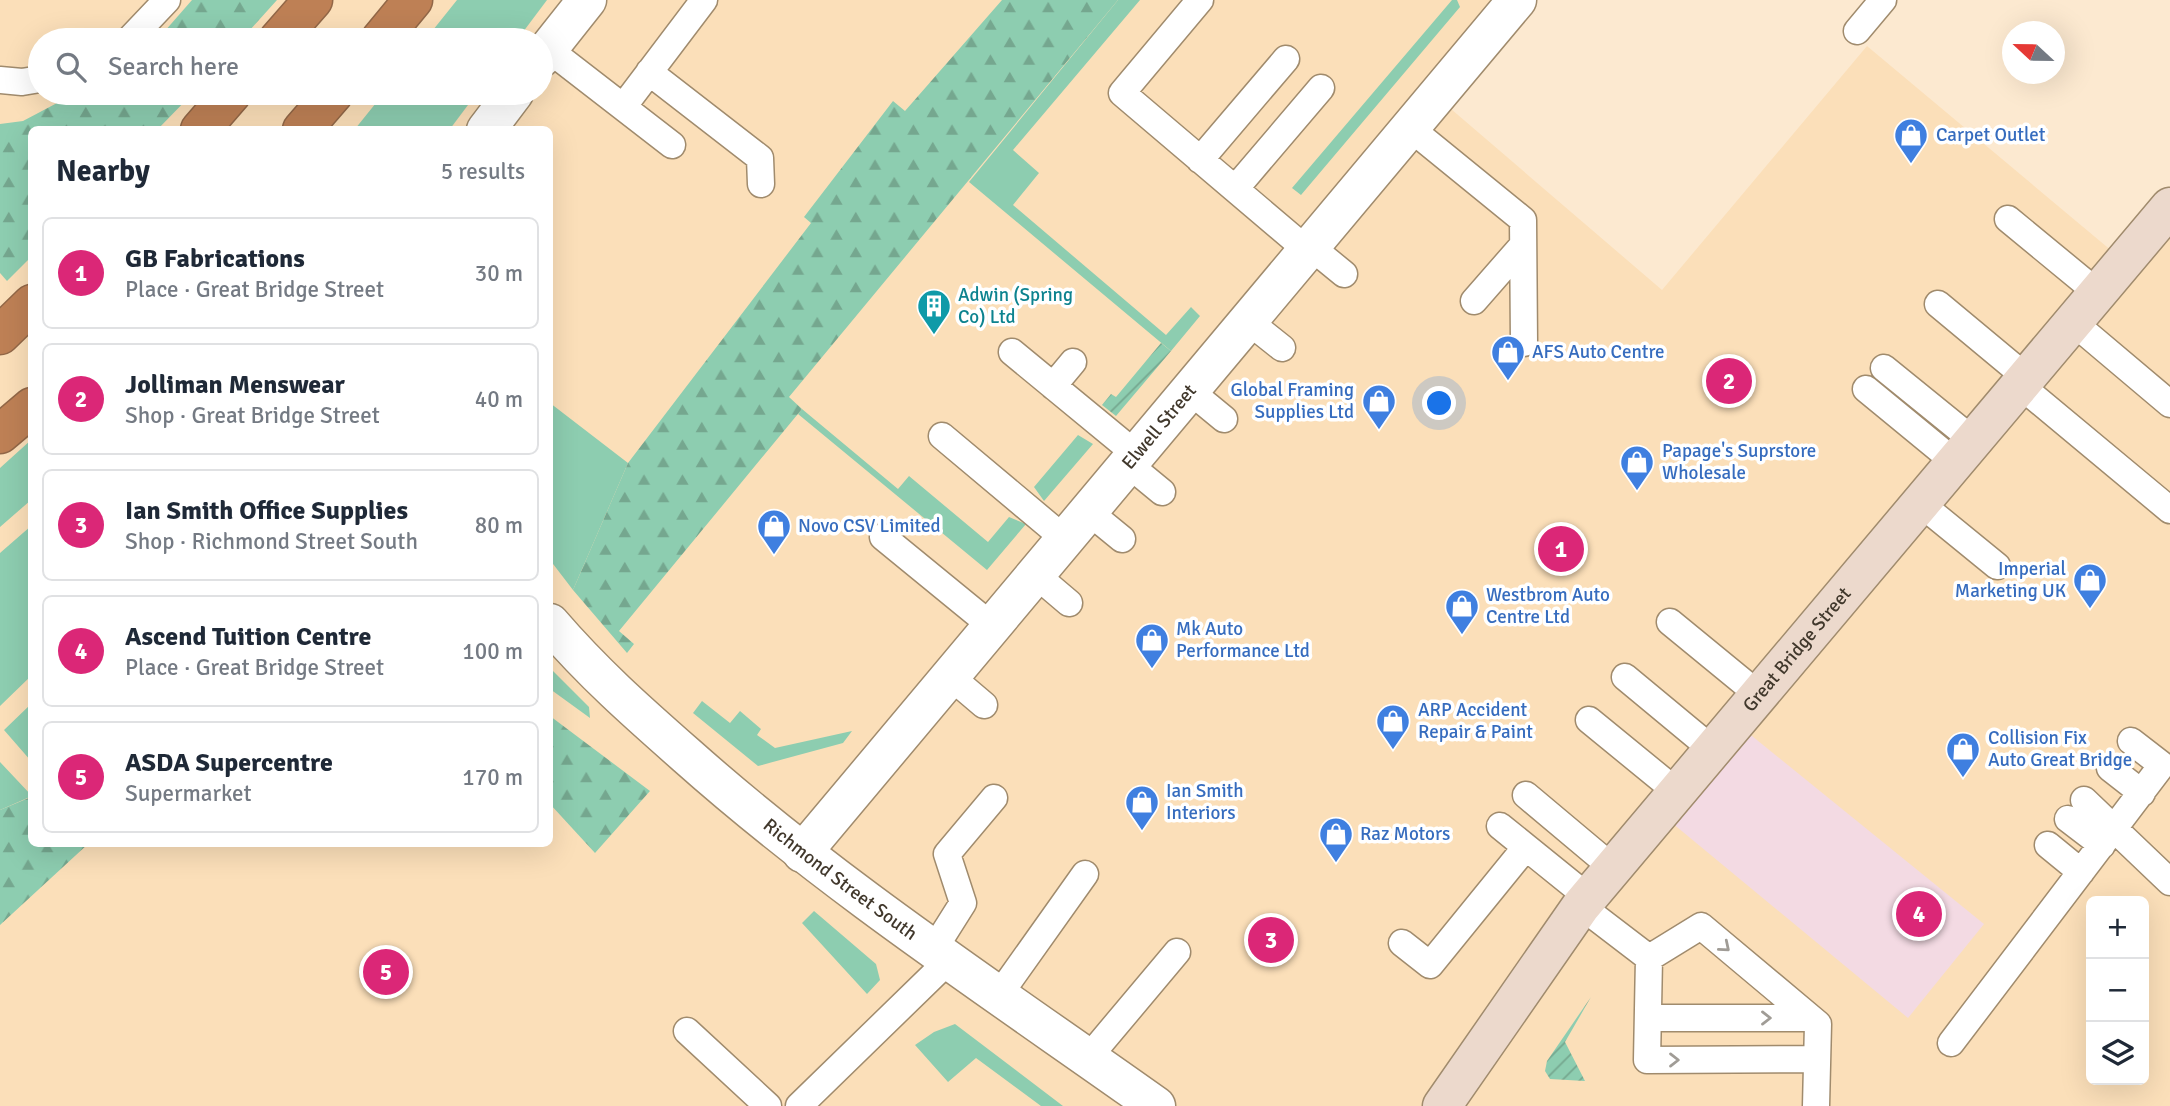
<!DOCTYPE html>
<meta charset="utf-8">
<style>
body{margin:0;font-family:Signika,sans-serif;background:#f2f2f3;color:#1f2937}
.controls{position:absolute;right:21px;bottom:21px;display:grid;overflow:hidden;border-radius:10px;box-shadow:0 7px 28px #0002}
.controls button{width:63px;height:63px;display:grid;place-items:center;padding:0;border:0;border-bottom:2px solid #e0e1e3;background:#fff;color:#1f2937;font:35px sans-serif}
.compass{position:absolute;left:2002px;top:21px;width:63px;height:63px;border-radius:50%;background:#fff;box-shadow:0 7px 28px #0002;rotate:292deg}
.you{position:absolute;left:1440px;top:404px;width:24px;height:24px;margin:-18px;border:5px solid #fff;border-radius:50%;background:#1a73e8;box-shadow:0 0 0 10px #1a73e833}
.badge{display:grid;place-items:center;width:46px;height:46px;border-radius:50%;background:#db2777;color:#fff;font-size:23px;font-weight:700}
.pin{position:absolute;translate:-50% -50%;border:4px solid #fff;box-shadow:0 2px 7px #0006}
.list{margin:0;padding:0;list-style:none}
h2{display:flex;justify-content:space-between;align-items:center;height:91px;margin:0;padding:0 28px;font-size:30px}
h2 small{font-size:23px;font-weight:400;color:#747a83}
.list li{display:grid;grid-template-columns:46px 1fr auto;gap:21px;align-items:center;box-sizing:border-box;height:112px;margin:0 14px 14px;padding:0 14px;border:2px solid #e0e1e3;border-radius:10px}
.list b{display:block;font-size:26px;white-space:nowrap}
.list p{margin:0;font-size:23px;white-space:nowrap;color:#747a83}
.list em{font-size:23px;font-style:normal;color:#747a83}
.icon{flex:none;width:38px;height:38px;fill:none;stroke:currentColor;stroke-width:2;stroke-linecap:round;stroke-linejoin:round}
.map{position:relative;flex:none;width:2170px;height:1106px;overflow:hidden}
.search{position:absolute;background:#fff;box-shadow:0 7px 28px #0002;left:28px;top:28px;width:525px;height:77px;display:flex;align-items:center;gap:18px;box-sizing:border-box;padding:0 24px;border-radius:38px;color:#747a83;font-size:26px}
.panel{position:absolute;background:#fff;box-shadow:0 7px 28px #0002;left:28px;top:126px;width:525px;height:721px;border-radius:10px}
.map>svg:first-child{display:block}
.built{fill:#fbdfb9;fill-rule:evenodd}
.education{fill:#f3dae3}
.grass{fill:#8dcdb0}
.forest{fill:url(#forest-firs)}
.garden{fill:url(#garden-furrows)}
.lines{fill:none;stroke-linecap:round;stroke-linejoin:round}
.lane-casing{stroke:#a08b6d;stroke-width:29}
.street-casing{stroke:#a08b6d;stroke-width:41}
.secondary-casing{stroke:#a08b6d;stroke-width:41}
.highway-casing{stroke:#926747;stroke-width:41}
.lane{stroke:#fff;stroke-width:26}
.street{stroke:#fff;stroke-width:38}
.secondary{stroke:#ecd9cc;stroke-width:38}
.highway{stroke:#be8055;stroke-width:38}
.oneway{stroke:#a09c96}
.labels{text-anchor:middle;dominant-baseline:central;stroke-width:7;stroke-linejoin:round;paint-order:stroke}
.shop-label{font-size:19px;fill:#366cbe;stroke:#fff;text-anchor:start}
.culture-label{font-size:19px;fill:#0d838f;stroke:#fff;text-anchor:start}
.street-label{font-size:19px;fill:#41382c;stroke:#fff}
</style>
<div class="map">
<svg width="2170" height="1106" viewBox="0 0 2170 1106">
<defs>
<pattern id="forest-firs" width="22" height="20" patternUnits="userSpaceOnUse" patternTransform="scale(1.75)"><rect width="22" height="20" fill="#8dcdb0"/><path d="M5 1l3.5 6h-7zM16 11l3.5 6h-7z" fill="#75a78f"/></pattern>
<pattern id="garden-furrows" width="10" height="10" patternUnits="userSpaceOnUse" patternTransform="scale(1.75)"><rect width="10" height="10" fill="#8dcdb0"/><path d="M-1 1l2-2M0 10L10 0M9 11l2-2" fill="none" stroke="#75a78f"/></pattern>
</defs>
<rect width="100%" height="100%" fill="#fce9d0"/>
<path class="built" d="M0 0H1517L1437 97 1662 290 1867 46 2125 262 2170 207V1106H0ZM40 40H541V93H40ZM32 130H550V844H32ZM2091 901H2144V1080H2091Z"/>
<path class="education" d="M1736 723 1984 924 1908 1018 1660 813Z"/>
<path class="grass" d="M457 0H547L517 40H425Z
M1118 0H1140L1013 150 1039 173 1013 205 1166 335 1191 307 1200 316 1171 351 969 182Z
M1452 0H1457L1460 7 1301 195 1292 188Z
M384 93H477L450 129H355Z
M550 403 628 463 573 590 550 560Z
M802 409 898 489 909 476 988 542 1009 517 1026 524 987 570 798 414Z
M1078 435 1093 444 1044 501 1034 487Z
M31 440V500L0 527V468Z
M31 526V676L0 706V553Z
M550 668 589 707 590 718 550 689Z
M702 701 730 723 740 711 761 729 757 735 775 748 852 731 843 743 758 766 693 713Z
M31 704V761L4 730Z
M0 762 32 796 0 810Z
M814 911 876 964 880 980 867 994 802 923Z
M955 1024 1063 1106H1041L976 1058 948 1082 915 1045 934 1032Z"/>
<path class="forest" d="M192 0H277L241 40H157Z
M1002 0H1118L789 397 802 409 619 631 634 644 627 653 573 590 628 463 811 223 804 217 893 101 905 111Z
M76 93H193L158 129 32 130 31 257 7 281 0 273V124L23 121Z
M550 716 650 791 595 853 550 804Z
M31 797 32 844H88L0 925V810Z"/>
<path class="garden" d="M1161 343 1171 351 1116 416 1102 405 1111 394 1116 397Z
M1591 997 1565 1042 1585 1081 1550 1079 1545 1071 1547 1061Z"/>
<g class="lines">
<g class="lane-casing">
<path id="lane" d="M1200 0 1122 93 1308 251
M1857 31 1883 0
M129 40 167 0
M548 49 672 145
M649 72 760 158 761 184
M0 80 22 82 40 79
M623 107 704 0
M1410 128 1523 220 1524 343
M1200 160 1286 59
M1235 189 1321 88
M2008 219 2099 294
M1311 247 1344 274
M1474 301 1523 245
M1938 304 2027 378
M1248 321 1282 348
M2074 323 2170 404
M1012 352 1137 455
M1884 368 1974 441
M1053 386 1073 362
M2021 386 2170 510
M1866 389 1956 463
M1190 391 1224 419
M942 436 1066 540
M1128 464 1162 492
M1921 504 1997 566
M1089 512 1122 539
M883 537 993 627
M1036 575 1069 603
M1670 622 1759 695
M951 677 984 705
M1625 677 1713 750
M1589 720 1677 792
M2110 768 2142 793
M1526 795 1613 868
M2084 800 2170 882
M2068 819 2102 845
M1500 826 1589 898
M2048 845 2081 872
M1581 906 1649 958 1647 1060 1817 1059
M1402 943 1430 965 1526 847
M934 949 963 903 947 854 994 798
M1649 958 1701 926 1818 1024 1816 1106
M999 995 1085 874
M1648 1018H1810
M687 1031 768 1106
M1951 1043 2162 765 2131 741
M1088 1058 1177 952
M799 1106 949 960"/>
</g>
<g class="street-casing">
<g id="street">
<path d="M541 58 587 0"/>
<path d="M486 130 514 93"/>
<path id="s1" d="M550 623C593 673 636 711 686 755 832 885 997 993 1156 1106"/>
<path id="s2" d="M802 853 1517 0"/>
</g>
</g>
<g class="secondary-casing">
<g id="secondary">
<path id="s3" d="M1442 1106 1581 906 2170 207"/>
</g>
</g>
<g class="highway-casing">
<path id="highway" d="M278 40 313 0
M380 40 413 0
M200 130 232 93
M302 130 334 93
M0 335 32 304
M0 434 32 407"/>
</g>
<use href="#lane" class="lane"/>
<use href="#street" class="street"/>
<use href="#secondary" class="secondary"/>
<use href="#highway" class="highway"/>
</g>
<defs><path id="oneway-chevron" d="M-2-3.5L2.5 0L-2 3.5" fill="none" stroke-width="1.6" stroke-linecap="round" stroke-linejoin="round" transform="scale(1.75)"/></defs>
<g class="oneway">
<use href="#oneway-chevron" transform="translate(1725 947) rotate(40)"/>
<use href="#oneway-chevron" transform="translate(1766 1018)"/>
<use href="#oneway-chevron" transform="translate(1674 1060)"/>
</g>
<defs>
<g id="shop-pin" transform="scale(1.75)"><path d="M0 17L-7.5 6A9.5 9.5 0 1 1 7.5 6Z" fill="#3f7fe0" stroke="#fff"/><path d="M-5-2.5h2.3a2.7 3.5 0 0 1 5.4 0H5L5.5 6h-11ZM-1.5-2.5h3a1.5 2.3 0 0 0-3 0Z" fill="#fff"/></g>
<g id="building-pin" transform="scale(1.75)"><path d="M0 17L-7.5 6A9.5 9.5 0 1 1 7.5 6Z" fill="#0f9aa8" stroke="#fff"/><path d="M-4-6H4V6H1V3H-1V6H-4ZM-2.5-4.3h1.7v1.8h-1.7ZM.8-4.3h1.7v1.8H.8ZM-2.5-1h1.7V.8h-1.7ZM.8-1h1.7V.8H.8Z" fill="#fff"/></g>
</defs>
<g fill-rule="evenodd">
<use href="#shop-pin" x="1911" y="135"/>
<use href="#building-pin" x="934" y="306"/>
<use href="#shop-pin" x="1508" y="352"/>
<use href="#shop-pin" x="1379" y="401"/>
<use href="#shop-pin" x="1637" y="462"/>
<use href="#shop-pin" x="774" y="526"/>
<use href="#shop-pin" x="2090" y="580"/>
<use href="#shop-pin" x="1462" y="606"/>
<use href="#shop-pin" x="1152" y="640"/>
<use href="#shop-pin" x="1393" y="721"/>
<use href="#shop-pin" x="1963" y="749"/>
<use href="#shop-pin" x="1142" y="802"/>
<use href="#shop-pin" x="1336" y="834"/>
</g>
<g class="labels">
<g class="shop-label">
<text x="1936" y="135">Carpet Outlet</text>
<text x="1532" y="352">AFS Auto Centre</text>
<text x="1354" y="390" text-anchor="end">Global Framing<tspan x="1354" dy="22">Supplies Ltd</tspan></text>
<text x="1662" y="451">Papage's Suprstore<tspan x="1662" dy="22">Wholesale</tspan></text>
<text x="798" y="526">Novo CSV Limited</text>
<text x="2066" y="569" text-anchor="end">Imperial<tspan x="2066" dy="22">Marketing UK</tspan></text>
<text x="1486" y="595">Westbrom Auto<tspan x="1486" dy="22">Centre Ltd</tspan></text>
<text x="1176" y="629">Mk Auto<tspan x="1176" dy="22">Performance Ltd</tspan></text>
<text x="1418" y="710">ARP Accident<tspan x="1418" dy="22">Repair &amp; Paint</tspan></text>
<text x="1988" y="738">Collision Fix<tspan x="1988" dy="22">Auto Great Bridge</tspan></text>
<text x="1166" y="791">Ian Smith<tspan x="1166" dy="22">Interiors</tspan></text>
<text x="1360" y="834">Raz Motors</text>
</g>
<g class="culture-label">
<text x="958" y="295">Adwin (Spring<tspan x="958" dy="22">Co) Ltd</tspan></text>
</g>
<g class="street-label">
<text stroke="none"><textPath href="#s2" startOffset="556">Elwell Street</textPath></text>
<text stroke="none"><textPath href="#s3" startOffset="579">Great Bridge Street</textPath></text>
<text stroke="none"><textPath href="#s1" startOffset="388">Richmond Street South</textPath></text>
</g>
</g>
</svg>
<div class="controls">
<button>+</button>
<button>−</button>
<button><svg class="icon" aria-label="layers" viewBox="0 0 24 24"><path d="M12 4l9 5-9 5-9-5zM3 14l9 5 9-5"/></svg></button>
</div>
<svg class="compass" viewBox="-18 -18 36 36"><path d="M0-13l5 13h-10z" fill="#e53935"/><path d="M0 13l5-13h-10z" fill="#747a83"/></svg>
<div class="you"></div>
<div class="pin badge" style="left:1561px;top:549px">1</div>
<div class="pin badge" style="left:1729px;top:381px">2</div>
<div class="pin badge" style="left:1271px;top:940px">3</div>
<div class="pin badge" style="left:1919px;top:914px">4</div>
<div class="pin badge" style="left:386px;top:972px">5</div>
<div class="search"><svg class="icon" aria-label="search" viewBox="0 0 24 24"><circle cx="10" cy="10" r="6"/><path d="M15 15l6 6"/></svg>Search here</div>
<section class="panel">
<h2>Nearby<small>5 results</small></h2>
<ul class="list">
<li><span class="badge">1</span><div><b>GB Fabrications</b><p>Place · Great Bridge Street</p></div><em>30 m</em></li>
<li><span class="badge">2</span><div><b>Jolliman Menswear</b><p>Shop · Great Bridge Street</p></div><em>40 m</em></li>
<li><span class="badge">3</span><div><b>Ian Smith Office Supplies</b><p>Shop · Richmond Street South</p></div><em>80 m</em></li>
<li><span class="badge">4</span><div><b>Ascend Tuition Centre</b><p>Place · Great Bridge Street</p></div><em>100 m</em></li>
<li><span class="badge">5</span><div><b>ASDA Supercentre</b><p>Supermarket</p></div><em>170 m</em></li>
</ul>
</section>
</div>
